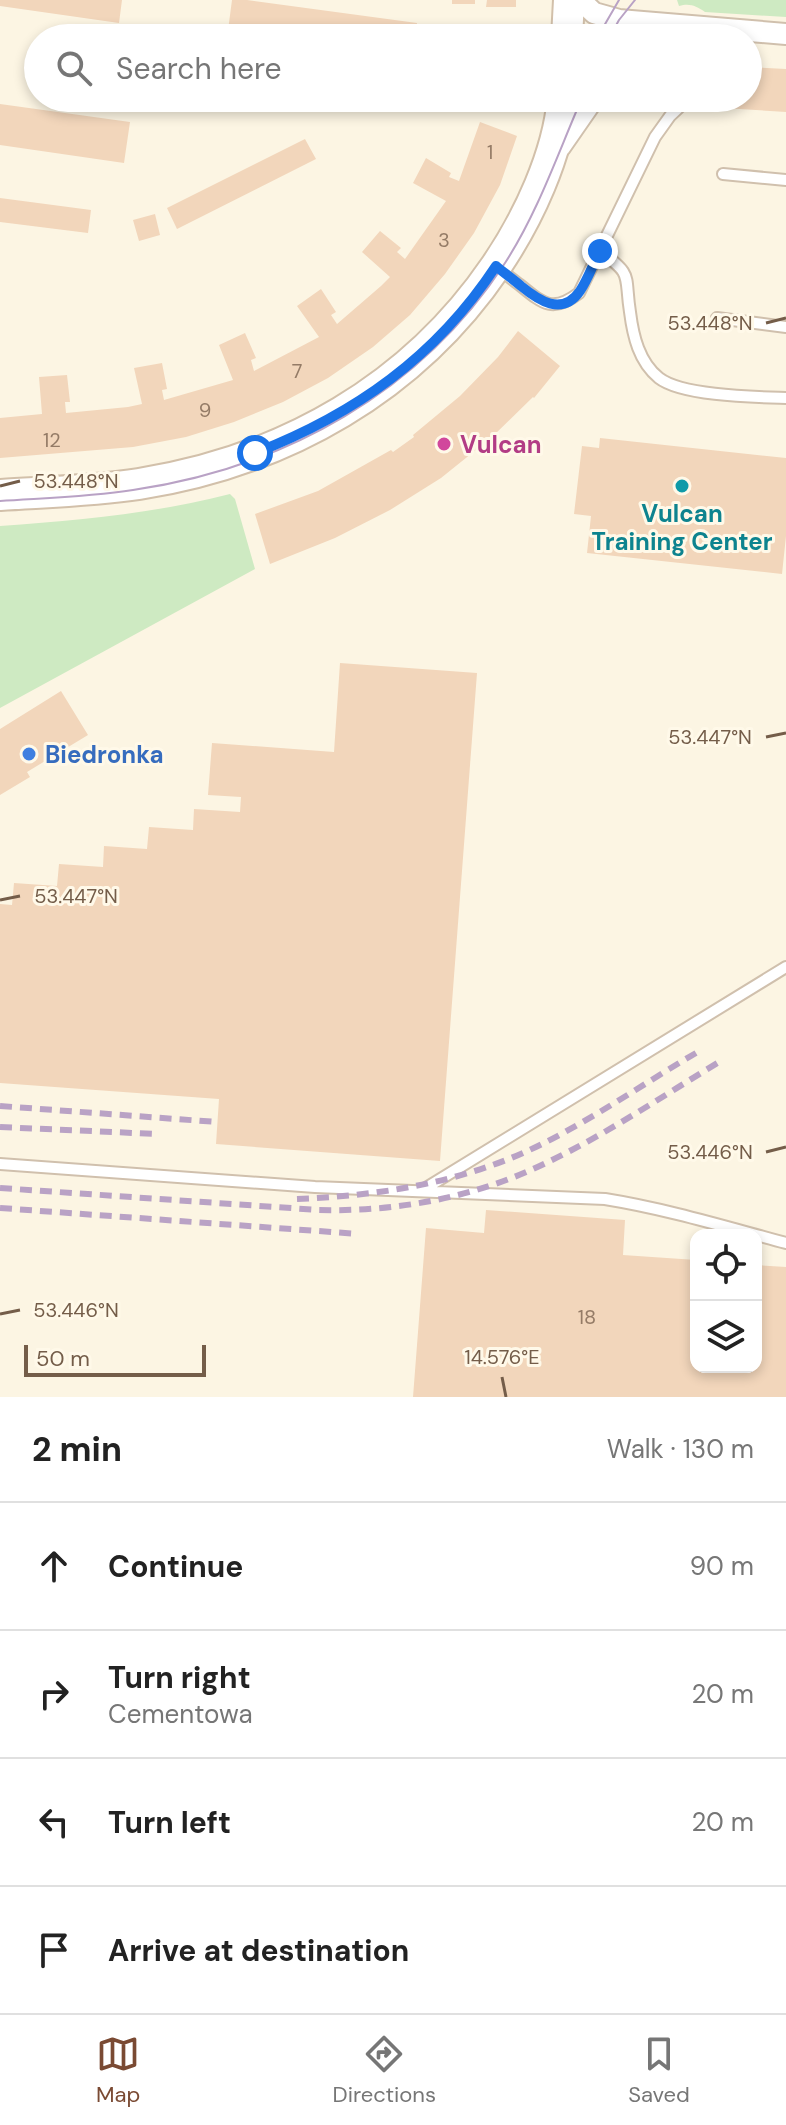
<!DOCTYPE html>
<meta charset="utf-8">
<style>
body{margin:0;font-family:"DM Sans",sans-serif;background:#f2f2f2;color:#222}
.controls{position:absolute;right:24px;bottom:24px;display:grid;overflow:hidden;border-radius:16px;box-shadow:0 4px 12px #0003}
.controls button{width:72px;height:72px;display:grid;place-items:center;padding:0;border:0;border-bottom:2px solid #e0e0e0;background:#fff;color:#222;font:40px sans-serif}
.scale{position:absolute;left:24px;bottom:20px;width:182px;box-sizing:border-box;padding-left:8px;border:4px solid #745d49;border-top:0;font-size:22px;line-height:28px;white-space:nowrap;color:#745d49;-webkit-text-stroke:6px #fff9e9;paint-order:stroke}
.stop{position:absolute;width:24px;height:24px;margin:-18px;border:6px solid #1a73e8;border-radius:50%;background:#fff}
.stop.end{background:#1a73e8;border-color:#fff;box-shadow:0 2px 8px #0008}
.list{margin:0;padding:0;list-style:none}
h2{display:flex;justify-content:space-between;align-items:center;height:104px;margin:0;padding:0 32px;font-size:34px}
h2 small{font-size:26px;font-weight:400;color:#767676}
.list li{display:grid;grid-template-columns:52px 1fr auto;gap:24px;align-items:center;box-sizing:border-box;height:128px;padding:0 32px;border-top:2px solid #e0e0e0}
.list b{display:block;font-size:30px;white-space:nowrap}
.list p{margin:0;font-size:26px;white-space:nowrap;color:#767676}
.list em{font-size:26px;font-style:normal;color:#767676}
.icon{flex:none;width:44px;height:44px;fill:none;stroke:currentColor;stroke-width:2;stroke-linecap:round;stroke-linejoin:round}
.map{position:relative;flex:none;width:786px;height:1397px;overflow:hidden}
.search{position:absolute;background:#fff;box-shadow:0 4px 12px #0003;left:24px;right:24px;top:24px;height:88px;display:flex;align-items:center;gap:20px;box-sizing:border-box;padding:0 28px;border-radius:44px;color:#767676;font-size:30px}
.sheet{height:616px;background:#fff}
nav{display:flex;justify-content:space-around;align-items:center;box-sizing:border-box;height:112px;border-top:2px solid #e0e0e0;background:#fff;font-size:22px;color:#767676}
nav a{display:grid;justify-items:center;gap:4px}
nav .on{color:#7a4a33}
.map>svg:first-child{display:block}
.green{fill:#ceeac2}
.building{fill:#f2d6bb}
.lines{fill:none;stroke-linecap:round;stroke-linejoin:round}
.lane-casing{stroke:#d0c0ad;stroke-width:14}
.street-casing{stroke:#d0c0ad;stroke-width:24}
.secondary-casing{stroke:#d2c0aa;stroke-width:34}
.lane{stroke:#fff;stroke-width:10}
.street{stroke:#fff;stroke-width:20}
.secondary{stroke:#fff;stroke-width:30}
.tram{stroke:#b9a2c5;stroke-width:2}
.rail{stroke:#b9a2c5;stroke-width:6;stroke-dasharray:12 8;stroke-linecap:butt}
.route{stroke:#1a73e8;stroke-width:10}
.ticks{fill:none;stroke:#745d49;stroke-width:3}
.hotel-dot{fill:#d1479c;stroke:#fff9e9;stroke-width:3}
.culture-dot{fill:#0f9aa8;stroke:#fff9e9;stroke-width:3}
.shop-dot{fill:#3f7fe0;stroke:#fff9e9;stroke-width:3}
.labels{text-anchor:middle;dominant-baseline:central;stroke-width:6;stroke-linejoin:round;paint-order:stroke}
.number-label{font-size:20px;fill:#947b66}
.hotel-label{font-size:24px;font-weight:bold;fill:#b23c85;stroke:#fff9e9;text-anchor:start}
.culture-label{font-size:24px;font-weight:bold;fill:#0d838f;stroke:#fff9e9}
.shop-label{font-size:24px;font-weight:bold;fill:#366cbe;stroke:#fff9e9;text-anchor:start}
.ticks-label{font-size:20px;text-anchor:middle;fill:#745d49;stroke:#fff9e9;stroke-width:6;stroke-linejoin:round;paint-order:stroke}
</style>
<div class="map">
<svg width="786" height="1397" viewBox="0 0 786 1397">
<rect width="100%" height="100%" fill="#fcf5e3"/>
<path class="green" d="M677 0H786V17L705 12C696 6 690 3 679 6Z
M230 494 235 499 255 569 0 708V526C79 520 152 514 230 494Z"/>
<path class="building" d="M0 0H122L119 23 0 6Z
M232 0H247L417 23 415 38H227Z
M452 0H475V4H452Z
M487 0H516V7H486Z
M748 67 786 69V112L723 108V98H748Z
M0 104 130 122 124 163 0 145Z
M480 122 517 136 500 185 474 233 445 274 410 315 373 347 328 378 283 402 234 422 186 437 133 447 0 458V418L42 414 39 377 67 375 70 402H65L66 413 128 407 142 404 134 368 162 363 167 389 162 390 164 400 233 380 219 345 245 333 256 358 251 360 254 371 319 337 297 306 321 289 336 312 331 315 337 324 381 286 390 277 362 252 380 231 401 248 397 252 405 259 446 201 413 183 426 158 451 173 449 177 459 181Z
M305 139 316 159 177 229 167 208Z
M0 198 91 210 88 233 0 222Z
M155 214 160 235 139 241 133 220Z
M518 331 560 366 534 398 533 397 492 437 441 478 390 510 335 538 270 564 255 514 318 491 391 450 393 452 414 437 413 435 460 396 498 357Z
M600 438 786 458V536L782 574 587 553 591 516 574 514 582 446 599 448Z
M340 663 477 673 440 1161 216 1144 219 1099 0 1083V904L12 905 14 883 57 886 59 864 103 867 104 846 147 849 149 827 193 830 194 809 240 812 241 797 208 795 212 743 334 752Z
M61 691 88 735 27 772 30 777 0 795V729Z
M486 1210 625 1220 623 1255 696 1260V1367H756V1265L786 1267V1397H413L426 1228 484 1233Z"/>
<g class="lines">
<g class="lane-casing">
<path id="lane" d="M723 174 786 180
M600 251C634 276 624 274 630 312 633 336 639 362 659 378 682 396 756 397 786 398
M499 269C506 274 513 280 520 285 543 304 553 313 579 293L655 137 670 116 687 100
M717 318 786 327
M0 1164 315 1187 605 1199C667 1209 726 1227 786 1243
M421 1191 786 967"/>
</g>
<g class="street-casing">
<path id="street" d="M580 0 594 13 619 20 786 34
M560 147 594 98"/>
</g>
<g class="secondary-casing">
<path id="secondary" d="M567 38 569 0
M0 495C46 492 93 491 139 484 285 461 413 388 496 266 528 219 558 155 563 98"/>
</g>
<use href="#lane" class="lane"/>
<use href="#street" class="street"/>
<use href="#secondary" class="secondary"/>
<path class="tram" d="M597 38 619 0
M609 38 619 20 635 0
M0 501C44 498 89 497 133 490 284 468 421 392 505 263 538 212 558 153 582 98"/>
<path class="rail" d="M0 1106 217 1122
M0 1127 157 1134
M0 1188 319 1210C398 1212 478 1197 550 1161 608 1133 663 1096 719 1062
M297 1199C374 1196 454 1184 525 1152 583 1126 641 1085 696 1053
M0 1208 359 1234"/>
</g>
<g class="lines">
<path class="route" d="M255 453C355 414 436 357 496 266 504 273 513 279 521 286 538 300 562 317 580 291 588 279 593 264 600 251"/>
</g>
<path class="ticks" d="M766 323 786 318M0 486 20 481M766 737 786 733M0 900 20 896M766 1152 786 1147M0 1314 20 1310M502 1377 506 1397"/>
<circle class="hotel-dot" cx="444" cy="444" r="8"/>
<circle class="culture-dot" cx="682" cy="486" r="8"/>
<circle class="shop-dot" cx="29" cy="754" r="8"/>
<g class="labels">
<g class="number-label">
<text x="490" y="152">1</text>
<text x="444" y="240">3</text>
<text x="297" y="371">7</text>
<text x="205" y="410">9</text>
<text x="52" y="440">12</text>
<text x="587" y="1317">18</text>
</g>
<g class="hotel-label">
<text x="460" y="444">Vulcan</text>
</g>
<g class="culture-label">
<text x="682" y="513">Vulcan<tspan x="682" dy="28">Training Center</tspan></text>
</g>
<g class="shop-label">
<text x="45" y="754">Biedronka</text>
</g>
</g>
<g class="ticks-label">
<text x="710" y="330">53.448°N</text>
<text x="76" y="488">53.448°N</text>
<text x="710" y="744">53.447°N</text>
<text x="76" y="903">53.447°N</text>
<text x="710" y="1159">53.446°N</text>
<text x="76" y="1317">53.446°N</text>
<text x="502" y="1364">14.576°E</text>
</g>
</svg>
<div class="controls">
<button><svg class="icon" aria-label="locate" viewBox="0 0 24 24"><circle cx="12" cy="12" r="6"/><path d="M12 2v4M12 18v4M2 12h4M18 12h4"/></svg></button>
<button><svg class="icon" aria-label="layers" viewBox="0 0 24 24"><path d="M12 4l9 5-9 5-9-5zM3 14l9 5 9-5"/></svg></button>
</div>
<div class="scale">50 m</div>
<div class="stop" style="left:255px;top:453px"></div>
<div class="stop end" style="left:600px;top:251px"></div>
<div class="search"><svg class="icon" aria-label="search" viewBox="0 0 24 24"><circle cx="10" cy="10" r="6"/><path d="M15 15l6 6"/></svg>Search here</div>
</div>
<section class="sheet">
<h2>2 min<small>Walk · 130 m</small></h2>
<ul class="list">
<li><svg class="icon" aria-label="ahead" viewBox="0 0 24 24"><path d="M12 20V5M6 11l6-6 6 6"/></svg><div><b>Continue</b></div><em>90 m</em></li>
<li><svg class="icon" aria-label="right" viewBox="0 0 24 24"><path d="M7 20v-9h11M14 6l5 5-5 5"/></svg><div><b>Turn right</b><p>Cementowa</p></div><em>20 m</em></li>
<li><svg class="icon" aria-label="left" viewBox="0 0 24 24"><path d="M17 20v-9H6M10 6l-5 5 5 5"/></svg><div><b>Turn left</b></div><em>20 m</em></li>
<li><svg class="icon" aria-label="arrive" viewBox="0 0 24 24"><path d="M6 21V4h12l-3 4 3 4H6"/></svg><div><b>Arrive at destination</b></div></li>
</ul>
</section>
<nav>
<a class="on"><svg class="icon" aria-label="map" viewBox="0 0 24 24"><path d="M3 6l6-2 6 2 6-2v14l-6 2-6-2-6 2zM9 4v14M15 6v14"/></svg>Map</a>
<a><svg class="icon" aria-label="directions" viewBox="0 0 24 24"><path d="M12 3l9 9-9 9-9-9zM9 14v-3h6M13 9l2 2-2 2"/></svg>Directions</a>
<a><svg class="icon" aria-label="saved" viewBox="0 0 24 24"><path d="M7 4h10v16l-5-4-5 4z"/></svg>Saved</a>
</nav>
